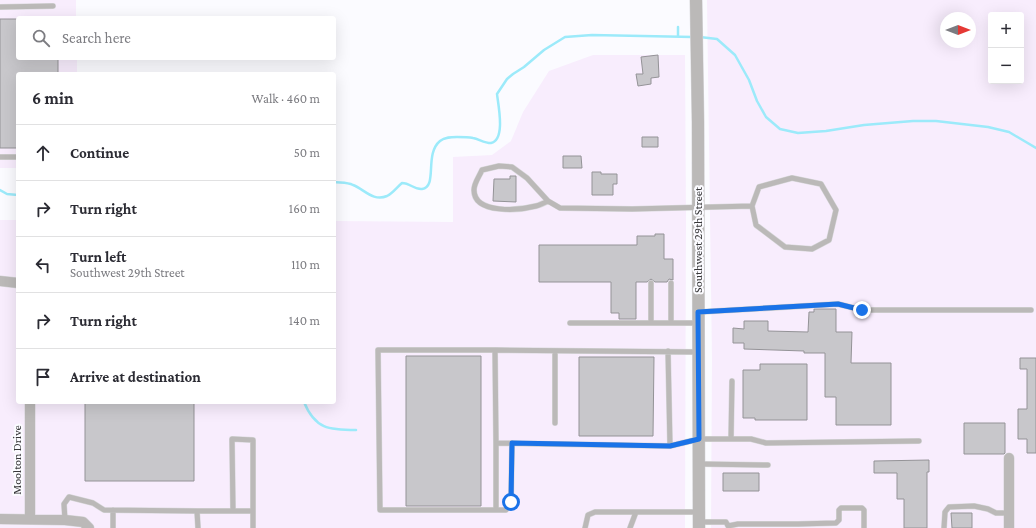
<!DOCTYPE html>
<meta charset="utf-8">
<style>
body{margin:0;font-family:"Crimson Pro",serif;background:#f7f7f7;color:#2b2b33}
.controls{position:absolute;right:12px;top:12px;display:grid;overflow:hidden;border-radius:4px;box-shadow:0 4px 16px #0002}
.controls button{width:36px;height:36px;display:grid;place-items:center;padding:0;border:0;border-bottom:1px solid #e1e1e2;background:#fff;color:#2b2b33;font:20px sans-serif}
.compass{position:absolute;left:940px;top:12px;width:36px;height:36px;border-radius:50%;background:#fff;box-shadow:0 4px 16px #0002;rotate:90deg}
.stop{position:absolute;width:12px;height:12px;margin:-9px;border:3px solid #1a73e8;border-radius:50%;background:#fff}
.stop.end{background:#1a73e8;border-color:#fff;box-shadow:0 1px 4px #0008}
.list{margin:0;padding:0;list-style:none}
h2{display:flex;justify-content:space-between;align-items:center;height:52px;margin:0;padding:0 16px;font-size:17px}
h2 small{font-size:13px;font-weight:400;color:#7c7c81}
.list li{display:grid;grid-template-columns:26px 1fr auto;gap:12px;align-items:center;box-sizing:border-box;height:56px;padding:0 16px;border-top:1px solid #e1e1e2}
.list b{display:block;font-size:15px;white-space:nowrap}
.list p{margin:0;font-size:13px;white-space:nowrap;color:#7c7c81}
.list em{font-size:13px;font-style:normal;color:#7c7c81}
.icon{flex:none;width:22px;height:22px;fill:none;stroke:currentColor;stroke-width:2;stroke-linecap:round;stroke-linejoin:round}
.map{position:relative;flex:none;width:1036px;height:528px;overflow:hidden}
.search{position:absolute;background:#fff;box-shadow:0 4px 16px #0002;left:16px;top:16px;width:320px;height:44px;display:flex;align-items:center;gap:10px;box-sizing:border-box;padding:0 14px;border-radius:4px;color:#7c7c81;font-size:15px}
.panel{position:absolute;background:#fff;box-shadow:0 4px 16px #0002;left:16px;top:72px;width:320px;height:332px;border-radius:4px}
.map>svg:first-child{display:block}
.industrial{fill:#f8edfd;fill-rule:evenodd}
.lines{fill:none;stroke-linecap:round;stroke-linejoin:round}
.stream{stroke:#9ceafa;stroke-width:2.5}
.building{fill:#c8c7cb;stroke:#949397}
.service-casing{stroke:#d8d8db;stroke-width:6}
.minor-casing{stroke:#d8d8db;stroke-width:11}
.tertiary-casing{stroke:#d8d8db;stroke-width:13}
.service{stroke:#bbb9b8;stroke-width:5}
.minor{stroke:#bbb9b8;stroke-width:10}
.tertiary{stroke:#bbb9b8;stroke-width:12}
.route{stroke:#1a73e8;stroke-width:5}
.labels{text-anchor:middle;dominant-baseline:central;stroke-width:4;stroke-linejoin:round;paint-order:stroke}
.street-label{font-size:12px;fill:#373739;stroke:#fbfbff}
</style>
<div class="map">
<svg width="1036" height="528" viewBox="0 0 1036 528">
<rect width="100%" height="100%" fill="#fbfbff"/>
<path class="industrial" d="M0 0H76V18H18V58H77V74H18V168H0Z
M707 0H1036V528H711L712 359ZM991 15H1021V81H991ZM946 18H970V42H946Z
M593 55H685L686 219 685 528H0V220H18V402H334V221L453 222V157L492 155 511 141 523 112 549 71Z"/>
<g class="lines">
<path class="stream" d="M678 27V36
M700 37 717 39 735 55 749 80 757 101 766 117 780 129 798 133 826 131 864 125 913 121H936L988 127 1009 132 1036 148
M334 182C340 183 347 182 353 185 364 189 373 202 387 196 393 193 397 187 402 183 410 183 415 190 422 189 438 187 424 154 440 141 445 137 451 137 457 137 463 137 468 137 473 138 479 139 484 143 491 143 506 140 498 104 497 94L507 79 513 74 524 67 544 50 565 37 592 35 693 37
M0 190 7 194 18 195
M304 402C315 429 329 430 356 430"/>
</g>
<path class="building" d="M0 19H18V58H58V74H18V148H0Z
M658 55 659 77 651 78V84L638 86 636 74H643L641 57Z
M642 137H658V147H642Z
M563 156H581L582 168H563Z
M592 172H601V174H617V184H613V195H592Z
M510 176H516V202L493 201 494 179H510Z
M655 234H664V259H673V280L669 279 667 282H655L651 279 647 282H636V319H619V313H611V282H539V245H637V236H655Z
M814 309H836V332H852L851 363H891V425H836V397H825V353H804V351L744 349V343H733V328L744 329V321H768V331L808 332 809 312H814Z
M406 356H481V506H406Z
M579 357H654L653 436H579Z
M1020 358H1036V453H1027V439H1018V409H1027V369H1020Z
M760 364H807V420H755V418H743V370H760Z
M85 402H194V481H85Z
M964 423H1005V453L1004 454H964Z
M929 460V472H927V528H904V499H897V473H874V461Z
M723 473H759V491H723Z
M951 513H972V528H952Z"/>
<g class="lines">
<g class="service-casing">
<path id="service" d="M0 7 53 6
M0 157H18
M548 201C544 203 540 205 536 206 521 210 474 215 474 190 474 183 479 177 482 170L499 166 512 167 527 178 548 201 560 208 632 209 752 206 759 187 792 178 821 184 836 210 829 240 812 249 785 247 756 225 752 206
M671 283V323
M699 312 838 304 862 310H1031
M570 323H698
M651 323V283
M495 350H378L380 510H506L511 502 512 443
M555 351V423
M668 351 670 446
M698 352 495 350 496 443 670 446 699 439H751L766 443 919 441
M731 439 732 381
M700 464 768 465
M496 510V443
M197 511H233L232 439 253 440V528
M233 511H253
M65 520 64 504 69 497 93 503 104 510 197 511 198 528
M700 522H726L728 526 738 524H798L836 523 839 520V510L841 508H862L864 510V528
M113 528V510
M585 528 588 515 595 512H699
M630 528 636 512
M944 528 945 512 949 507 974 506 988 509 996 513H1009"/>
</g>
<g class="minor-casing">
<path id="minor" d="M0 281 18 283
M1009 458V528
M0 519 65 520 83 522 89 528
M30 519V402"/>
</g>
<g class="tertiary-casing">
<path id="tertiary" d="M696 0 698 122 699 528"/>
</g>
<use href="#service" class="service"/>
<use href="#minor" class="minor"/>
<use href="#tertiary" class="tertiary"/>
</g>
<g class="lines">
<path class="route" d="M511 502 512 443 670 446 699 439 698 312 838 304 862 310"/>
</g>
<g class="labels">
<g class="street-label">
<text transform="translate(698 240) rotate(-90)">Southwest 29th Street</text>
<text transform="translate(17 460) rotate(-90)">Moolton Drive</text>
</g>
</g>
</svg>
<div class="controls">
<button>+</button>
<button>−</button>
</div>
<svg class="compass" viewBox="-18 -18 36 36"><path d="M0-13l5 13h-10z" fill="#e53935"/><path d="M0 13l5-13h-10z" fill="#7c7c81"/></svg>
<div class="stop" style="left:511px;top:502px"></div>
<div class="stop end" style="left:862px;top:310px"></div>
<div class="search"><svg class="icon" aria-label="search" viewBox="0 0 24 24"><circle cx="10" cy="10" r="6"/><path d="M15 15l6 6"/></svg>Search here</div>
<section class="panel">
<h2>6 min<small>Walk · 460 m</small></h2>
<ul class="list">
<li><svg class="icon" aria-label="ahead" viewBox="0 0 24 24"><path d="M12 20V5M6 11l6-6 6 6"/></svg><div><b>Continue</b></div><em>50 m</em></li>
<li><svg class="icon" aria-label="right" viewBox="0 0 24 24"><path d="M7 20v-9h11M14 6l5 5-5 5"/></svg><div><b>Turn right</b></div><em>160 m</em></li>
<li><svg class="icon" aria-label="left" viewBox="0 0 24 24"><path d="M17 20v-9H6M10 6l-5 5 5 5"/></svg><div><b>Turn left</b><p>Southwest 29th Street</p></div><em>110 m</em></li>
<li><svg class="icon" aria-label="right" viewBox="0 0 24 24"><path d="M7 20v-9h11M14 6l5 5-5 5"/></svg><div><b>Turn right</b></div><em>140 m</em></li>
<li><svg class="icon" aria-label="arrive" viewBox="0 0 24 24"><path d="M6 21V4h12l-3 4 3 4H6"/></svg><div><b>Arrive at destination</b></div></li>
</ul>
</section>
</div>
